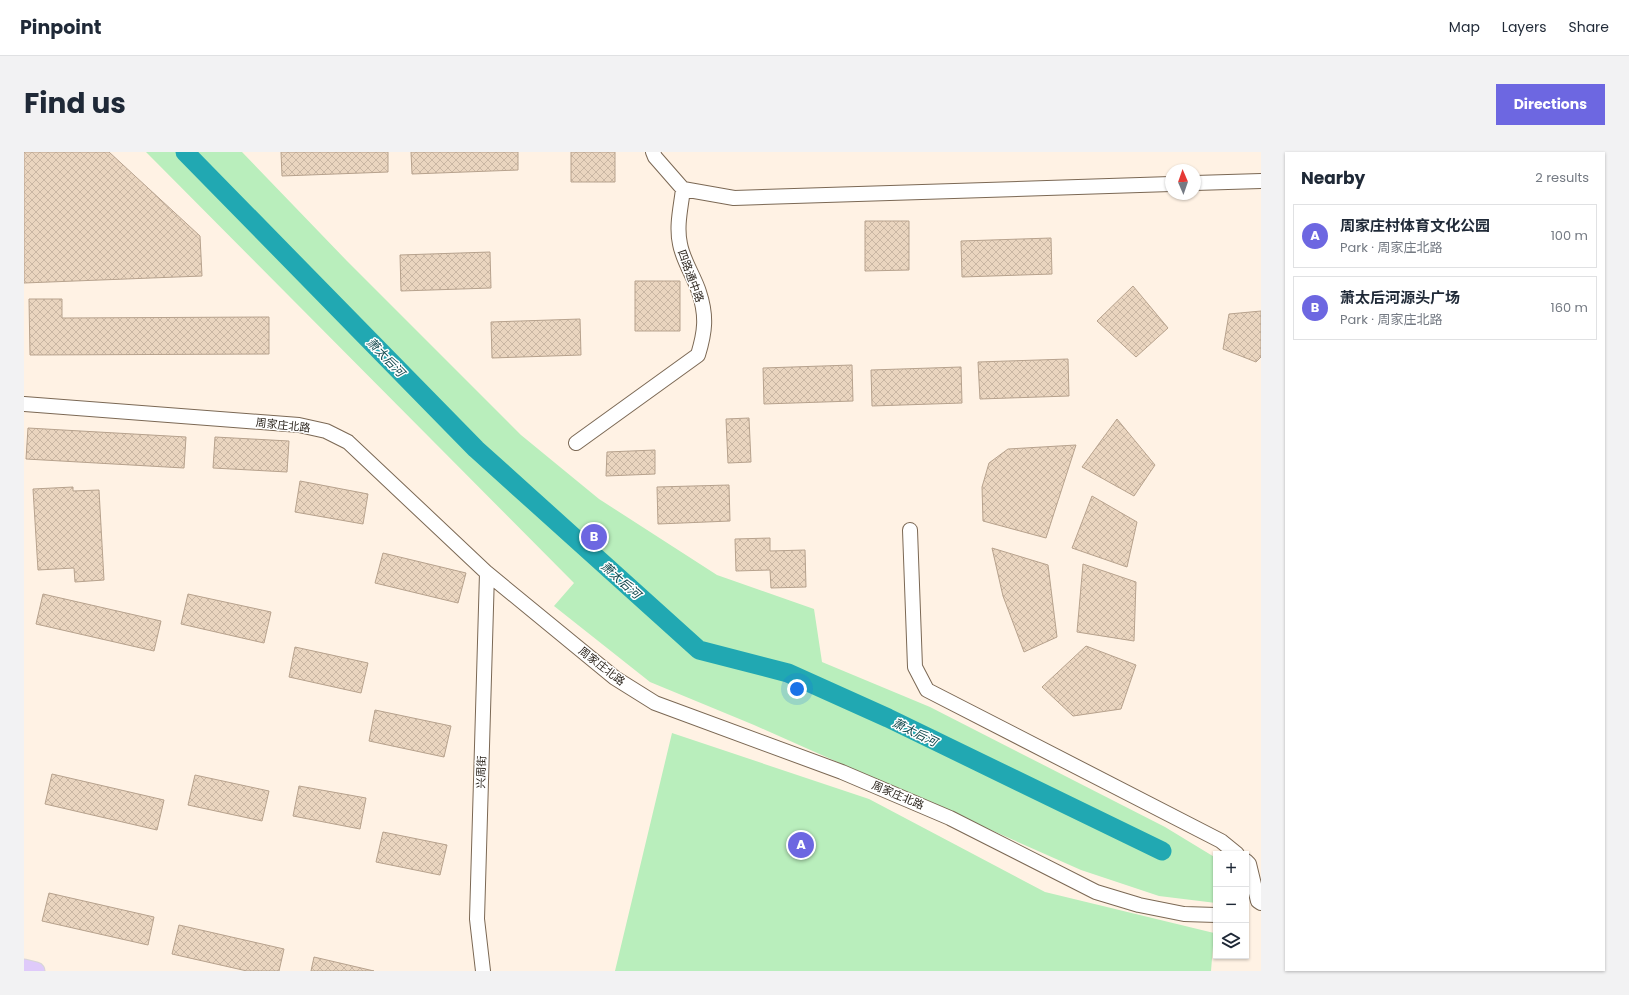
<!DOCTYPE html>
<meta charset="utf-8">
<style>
body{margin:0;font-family:Poppins,"Noto Sans SC",sans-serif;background:#f2f2f3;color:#1f2937}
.controls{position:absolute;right:12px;bottom:12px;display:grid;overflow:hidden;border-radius:0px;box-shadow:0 1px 3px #0004}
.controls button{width:36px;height:36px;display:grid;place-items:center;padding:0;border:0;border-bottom:1px solid #e0e1e3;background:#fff;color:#1f2937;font:20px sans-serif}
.compass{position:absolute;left:1141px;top:12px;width:36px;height:36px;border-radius:50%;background:#fff;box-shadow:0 1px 3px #0004;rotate:358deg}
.you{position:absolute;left:773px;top:537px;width:14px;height:14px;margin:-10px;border:3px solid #fff;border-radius:50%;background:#1a73e8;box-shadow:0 0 0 6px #1a73e833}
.badge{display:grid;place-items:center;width:26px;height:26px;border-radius:50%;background:#6d67e1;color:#fff;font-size:13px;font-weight:700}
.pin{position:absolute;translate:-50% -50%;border:2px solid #fff;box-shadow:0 1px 4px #0006}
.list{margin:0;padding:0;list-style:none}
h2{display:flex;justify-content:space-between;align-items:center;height:52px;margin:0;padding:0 16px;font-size:17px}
h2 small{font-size:13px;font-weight:400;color:#747a83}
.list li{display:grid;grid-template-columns:26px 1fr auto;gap:12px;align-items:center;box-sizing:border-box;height:64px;margin:0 8px 8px;padding:0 8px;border:1px solid #e0e1e3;border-radius:0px}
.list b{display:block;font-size:15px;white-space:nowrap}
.list p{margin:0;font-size:13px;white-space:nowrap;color:#747a83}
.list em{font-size:13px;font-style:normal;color:#747a83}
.icon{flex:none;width:22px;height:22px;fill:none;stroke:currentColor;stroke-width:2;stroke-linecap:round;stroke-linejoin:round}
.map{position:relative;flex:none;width:1237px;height:819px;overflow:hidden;border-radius:0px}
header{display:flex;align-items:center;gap:24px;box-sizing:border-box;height:56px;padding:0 20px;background:#fff;border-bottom:1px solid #e0e1e3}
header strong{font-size:19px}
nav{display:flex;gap:22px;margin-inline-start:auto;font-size:14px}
.intro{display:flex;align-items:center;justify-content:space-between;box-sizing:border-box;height:96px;padding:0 24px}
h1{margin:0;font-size:28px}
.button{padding:10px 18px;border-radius:0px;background:#6d67e1;color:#fff;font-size:14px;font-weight:700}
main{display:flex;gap:24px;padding:0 24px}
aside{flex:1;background:#fff;border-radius:0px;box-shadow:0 1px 3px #0004}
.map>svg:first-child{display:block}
.park{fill:#b9eebc}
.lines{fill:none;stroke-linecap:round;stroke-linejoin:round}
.river{stroke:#21a8b2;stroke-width:19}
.building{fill:url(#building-cross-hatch);stroke:#b7a28d}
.minor-casing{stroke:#7b6854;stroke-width:16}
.major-casing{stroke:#d8d6d5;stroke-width:19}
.minor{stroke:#fff;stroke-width:14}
.major{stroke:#dfcafa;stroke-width:17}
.labels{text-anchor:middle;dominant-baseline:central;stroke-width:3;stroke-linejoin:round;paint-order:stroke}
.street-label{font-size:11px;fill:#251e16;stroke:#fff}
.water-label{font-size:12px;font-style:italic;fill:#12484d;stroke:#fff}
</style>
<header>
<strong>Pinpoint</strong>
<nav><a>Map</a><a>Layers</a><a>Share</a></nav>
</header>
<div class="intro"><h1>Find us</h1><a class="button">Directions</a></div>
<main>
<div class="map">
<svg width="1237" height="819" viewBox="0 0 1237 819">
<defs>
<pattern id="building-cross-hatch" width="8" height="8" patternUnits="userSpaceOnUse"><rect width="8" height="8" fill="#ead5bf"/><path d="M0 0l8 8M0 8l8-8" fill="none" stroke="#c9b6a3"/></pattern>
</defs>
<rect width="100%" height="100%" fill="#fff2e4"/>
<path class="park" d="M122 0H218L323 109 497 283 575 347 693 423 790 457 798 510 906 555 1141 675 1192 706V751L1135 744 1057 718 730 573 626 530 530 454 550 431Z
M648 581 845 647 1021 740 1190 781 1187 819H591Z"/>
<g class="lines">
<path class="river" d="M161 0 452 297 675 498 764 521 864 566 1138 699"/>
</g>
<path class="building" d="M0 0H85L176 84 178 124 0 131Z
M257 0H364V20L258 24Z
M387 0H494V18L388 22Z
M547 0H591V30H547Z
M841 69H885V118L841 119Z
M1027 86 1028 122 938 125 937 89Z
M466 100 467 136 377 139 376 103Z
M611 129H656V179H611Z
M1109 134 1144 176 1112 205 1073 169Z
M5 147H38V166L245 165V202L6 203Z
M1237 159V205L1232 210 1199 197 1205 162Z
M556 167 557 203 468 206 467 170Z
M1044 207 1045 244 956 247 954 210Z
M828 213 829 249 740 252 739 216Z
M937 215 938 251 848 254 847 218Z
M725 266 727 310 704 311 702 267Z
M1093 267 1131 313 1110 344 1058 315Z
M4 276 162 285 160 316 2 307Z
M191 285 265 289 263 320 189 316Z
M1052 293 1022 386 959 369 958 335 965 311 984 297Z
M631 298V322L582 324 583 300Z
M276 329 344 342 339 372 271 360Z
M705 333 706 369 634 372 633 335Z
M49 335V339L75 338 80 428 51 430 50 416 14 418 9 337Z
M1068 344 1113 370 1103 415 1048 396Z
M746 386V399L781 398 782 435 747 436 746 418 712 419 711 387Z
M968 396 1024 413 1033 485 1000 500 979 444Z
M359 401 442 421 434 451 351 431Z
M1059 412 1112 430 1110 489 1053 480Z
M19 442 137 469 130 499 12 472Z
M164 442 247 460 240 491 157 472Z
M1062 494 1112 513 1097 557 1049 564 1018 535Z
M271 495 344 511 337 541 265 525Z
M351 558 427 574 420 605 345 589Z
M28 622 140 648 133 678 21 652Z
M171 623 245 639 238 669 164 653Z
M275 634 342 646 336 677 269 664Z
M359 680 423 693 416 723 352 710Z
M25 741 130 765 124 793 18 769Z
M155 773 260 797 255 819H223L148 802Z
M290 805 350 819H287Z"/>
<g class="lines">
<g class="minor-casing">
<path id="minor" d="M1171 31 1237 29
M659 37 710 46 1147 32
M0 252 275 273 302 279 324 290 463 421 591 526 631 551 818 620 926 666 1072 740 1115 753 1160 762 1192 763
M552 291 674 203C681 180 683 164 675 140 670 124 659 109 656 92 652 74 657 55 659 37L631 5 629 0
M886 378 891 515 903 538 1197 689 1213 702
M1222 709 1225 712 1234 749 1237 751
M459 819 453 767 463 421"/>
</g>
<g class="major-casing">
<path id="major" d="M0 816 12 819"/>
</g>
<use href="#minor" class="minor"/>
<use href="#major" class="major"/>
</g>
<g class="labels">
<g class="street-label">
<text transform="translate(667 124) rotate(70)">四路通中路</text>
<text transform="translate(259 273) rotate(6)">周家庄北路</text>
<text transform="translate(578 514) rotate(38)">周家庄北路</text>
<text transform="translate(457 620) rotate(-88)">兴周街</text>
<text transform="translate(874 643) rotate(23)">周家庄北路</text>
</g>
<g class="water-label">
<text transform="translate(362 205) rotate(46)">萧太后河</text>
<text transform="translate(597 428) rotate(42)">萧太后河</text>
<text transform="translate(891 580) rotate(26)">萧太后河</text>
</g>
</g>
</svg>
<div class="controls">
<button>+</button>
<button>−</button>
<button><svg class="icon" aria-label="layers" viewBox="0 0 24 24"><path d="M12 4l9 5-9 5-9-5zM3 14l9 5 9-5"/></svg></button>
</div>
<svg class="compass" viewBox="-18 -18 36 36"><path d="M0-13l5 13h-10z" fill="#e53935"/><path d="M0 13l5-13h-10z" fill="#747a83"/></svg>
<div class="you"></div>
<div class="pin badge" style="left:777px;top:693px">A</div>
<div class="pin badge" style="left:570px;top:385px">B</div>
</div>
<aside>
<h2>Nearby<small>2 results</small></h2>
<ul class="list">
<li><span class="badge">A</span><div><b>周家庄村体育文化公园</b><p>Park · 周家庄北路</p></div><em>100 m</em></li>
<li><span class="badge">B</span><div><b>萧太后河源头广场</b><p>Park · 周家庄北路</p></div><em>160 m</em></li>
</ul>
</aside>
</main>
